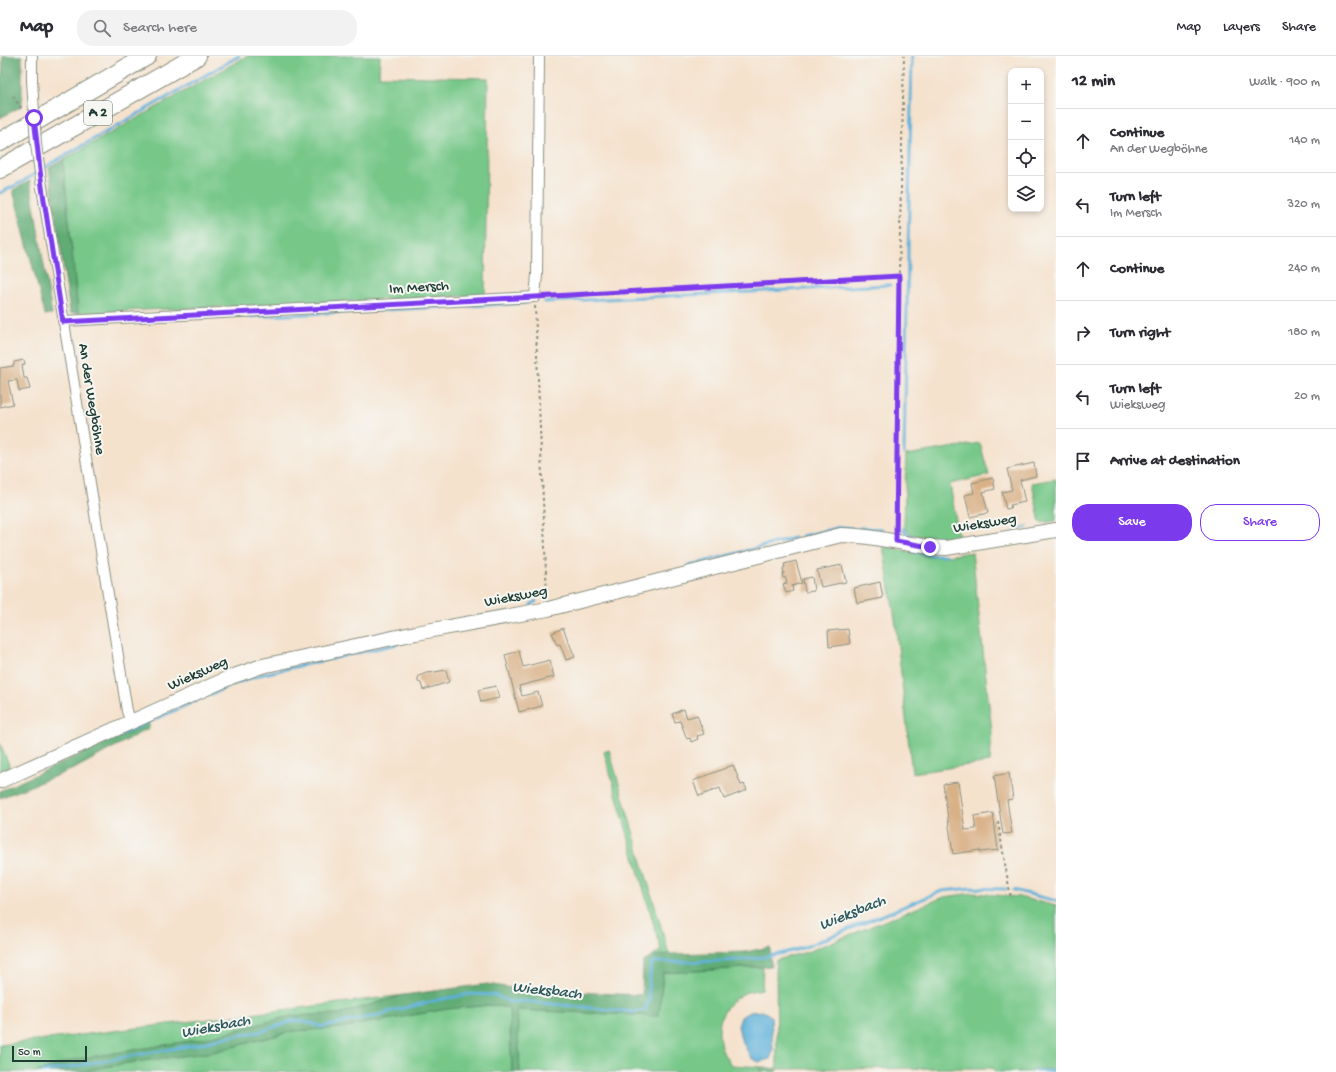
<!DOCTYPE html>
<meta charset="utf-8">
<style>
body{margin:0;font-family:"Gochi Hand",sans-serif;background:#f2f2f3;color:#2b2b33}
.controls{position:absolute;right:12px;top:12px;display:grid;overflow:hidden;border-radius:8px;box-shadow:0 2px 6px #0003}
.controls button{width:36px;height:36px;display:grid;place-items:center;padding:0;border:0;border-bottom:1px solid #e1e1e2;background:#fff;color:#2b2b33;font:20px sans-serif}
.scale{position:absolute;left:12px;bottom:10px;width:75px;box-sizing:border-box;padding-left:4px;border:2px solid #1f3d34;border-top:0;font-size:11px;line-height:14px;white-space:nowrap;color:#1f3d34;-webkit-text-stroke:3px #f6f6f2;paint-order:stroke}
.stop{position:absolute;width:12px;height:12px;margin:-9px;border:3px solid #7c3aed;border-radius:50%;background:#fff}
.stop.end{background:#7c3aed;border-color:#fff;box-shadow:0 1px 4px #0008}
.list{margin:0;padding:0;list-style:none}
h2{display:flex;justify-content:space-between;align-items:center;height:52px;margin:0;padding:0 16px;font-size:17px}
h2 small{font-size:13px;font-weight:400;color:#7c7c81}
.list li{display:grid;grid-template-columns:26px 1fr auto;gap:12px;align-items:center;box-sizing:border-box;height:64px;padding:0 16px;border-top:1px solid #e1e1e2}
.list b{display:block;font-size:15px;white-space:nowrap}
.list p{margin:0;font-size:13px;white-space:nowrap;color:#7c7c81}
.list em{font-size:13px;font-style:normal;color:#7c7c81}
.actions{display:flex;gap:8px;padding:12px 16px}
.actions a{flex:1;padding:9px 0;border:1px solid #7c3aed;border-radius:16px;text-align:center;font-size:14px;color:#7c3aed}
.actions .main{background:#7c3aed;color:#fff}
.icon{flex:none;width:22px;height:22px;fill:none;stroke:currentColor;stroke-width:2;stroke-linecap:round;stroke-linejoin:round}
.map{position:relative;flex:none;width:1056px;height:1016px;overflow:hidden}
header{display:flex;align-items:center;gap:24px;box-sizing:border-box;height:56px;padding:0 20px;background:#fff;border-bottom:1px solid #e1e1e2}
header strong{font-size:19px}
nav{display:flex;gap:22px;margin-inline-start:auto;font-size:14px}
.search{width:280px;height:36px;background:#f2f2f3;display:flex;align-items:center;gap:10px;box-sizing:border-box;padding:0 14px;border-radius:16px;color:#7c7c81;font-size:15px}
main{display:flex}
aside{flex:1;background:#fff}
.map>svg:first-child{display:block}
.green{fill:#76c788;stroke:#4a825e}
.forest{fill:#60ac74;stroke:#407454}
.water{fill:#5db0d9;stroke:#3e7686}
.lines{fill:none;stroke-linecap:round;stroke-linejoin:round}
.stream{stroke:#5db0d9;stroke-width:3}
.building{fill:#d9b187}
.street-casing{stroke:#8a9080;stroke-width:12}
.secondary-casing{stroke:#8a9080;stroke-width:16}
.highway-casing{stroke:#8a9080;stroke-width:20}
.path{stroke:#8a9080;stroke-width:2;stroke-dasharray:3 3;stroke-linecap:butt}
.street{stroke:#fff;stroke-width:10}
.secondary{stroke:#fff;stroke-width:14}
.highway{stroke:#fff;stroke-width:18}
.street-bridge-casing{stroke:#8a9080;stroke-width:12;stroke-linecap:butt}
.street-bridge{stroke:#fff;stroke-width:10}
.route{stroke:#7c3aed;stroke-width:5}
.labels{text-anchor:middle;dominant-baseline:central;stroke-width:4;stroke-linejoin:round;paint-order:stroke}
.shield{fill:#f6f6f2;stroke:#60746d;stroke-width:1}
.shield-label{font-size:14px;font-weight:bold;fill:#1f3d34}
.street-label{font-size:15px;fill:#1f3d34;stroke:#f6f6f2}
.water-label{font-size:16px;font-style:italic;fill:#2e5a5d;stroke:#f6f6f2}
</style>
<header>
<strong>Map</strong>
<div class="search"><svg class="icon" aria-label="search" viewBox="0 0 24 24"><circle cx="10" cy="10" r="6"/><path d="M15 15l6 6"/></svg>Search here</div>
<nav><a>Map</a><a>Layers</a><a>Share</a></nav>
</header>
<main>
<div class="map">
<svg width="1056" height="1016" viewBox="0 0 1056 1016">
<rect width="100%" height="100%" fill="#f6f6f2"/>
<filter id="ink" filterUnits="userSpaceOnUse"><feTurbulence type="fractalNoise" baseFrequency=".025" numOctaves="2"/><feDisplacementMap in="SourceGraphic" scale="8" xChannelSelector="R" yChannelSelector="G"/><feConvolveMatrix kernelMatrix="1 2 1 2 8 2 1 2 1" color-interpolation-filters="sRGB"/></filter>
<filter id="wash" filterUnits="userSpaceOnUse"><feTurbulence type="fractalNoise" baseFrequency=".012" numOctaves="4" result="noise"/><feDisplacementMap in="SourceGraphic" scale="16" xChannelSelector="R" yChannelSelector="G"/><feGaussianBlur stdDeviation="0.9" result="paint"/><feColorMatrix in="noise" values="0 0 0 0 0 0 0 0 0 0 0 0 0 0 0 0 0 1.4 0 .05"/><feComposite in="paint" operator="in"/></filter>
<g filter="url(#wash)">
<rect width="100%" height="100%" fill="#f5e2cd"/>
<path class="green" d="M247 0H380L379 20 488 22 485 239 78 257 63 104Z
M980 387 989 419 950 428 959 482 937 484 912 479 904 471 906 399Z
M1056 423V465L1040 467 1032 427Z
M883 490 929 500H946L972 496 992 676 990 706 912 717 895 563Z
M0 687 10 711 0 715Z
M609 694 669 898 652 901 661 894 604 696Z
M973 837 1019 841 1056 850V1013H1032V1016H994L993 1012 777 1013 776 904 807 896 944 841Z
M763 911 762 933C755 935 746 935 741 939 720 951 714 973 723 996 724 1000 729 1005 731 1009L761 1011 760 1016H520L517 954 659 960 663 917Z
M404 939 339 958 291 960 202 983 72 1004 38 1016H0V989Z
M491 949 509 952 512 1016H79L127 1007 213 996 293 975 341 972 446 953Z"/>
<path class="forest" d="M3 0H22V50L0 62V22L2 20Z
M63 104 78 257H70L49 112Z
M30 125 52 258 45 259 13 134Z
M149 667V672L76 712 0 742V735Z
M770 891 771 910 663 917 659 960 517 954 520 1016H512L509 952 491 949 446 953 341 972 293 975 213 996 127 1007 79 1016H38L72 1004 202 983 291 960 339 958 404 939 487 928 524 934 642 939 643 906 652 901 669 898 745 896Z
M761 1011 777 1013 776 1016H760Z"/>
<path class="water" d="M763 955 771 960 773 995 770 1003 759 1006 751 1002 741 983 738 970 741 961 749 956Z"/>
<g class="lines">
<path class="stream" d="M0 137 22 126 52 107 239 0
M544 246 890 229
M246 261 525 247
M904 398 912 0
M860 472 882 473
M903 473 908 479 915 482
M1018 473 1027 471
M802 480 841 471 852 472
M912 495 929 499H946
M688 510 794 482
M650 520 658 518
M531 549 536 545
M104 686 234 628 263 618 397 588
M1014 834 1056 845
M1035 1015H1056
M43 1016 148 997 200 988 221 982 259 976 296 964 314 968 321 971 380 959 391 955 442 943 470 938 495 939 510 946 522 945 633 956 645 954 650 943 648 935 651 910 653 906C704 906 757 907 805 891L942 835 972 832 1006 833"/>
</g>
<g id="blocks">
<path class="building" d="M24 304 25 308 22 309 24 322H27L30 333 19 335 17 324 8 325 13 348 0 351V312L14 310V306Z
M1034 407 1036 420 1020 424 1025 446 1010 449 1011 452 1006 453 1002 436 1012 434 1007 413Z
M993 422 995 433 983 436 988 457 970 461 965 439 974 437 972 427Z
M796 505 802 527 792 530 793 535 786 537 783 528 787 527 785 521 783 522 782 518H784L783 512 785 511 784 508Z
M842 509 846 526 821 531 817 514Z
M812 521 814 535 805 536 803 523Z
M880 526 883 542 857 547 854 532Z
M563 572 575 601 566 604 560 588 557 589 552 577Z
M848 573 850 588 829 591 828 575Z
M519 595 523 611 550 604 554 621 519 630 522 640 538 636 542 650 519 656 505 599Z
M446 614 449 626 423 634 421 627 418 626V623L419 620 429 616V617Z
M496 630 499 642 481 646 478 634Z
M684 653 687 662 697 659 704 678 697 680 698 683 691 686 690 682 687 683 680 665 675 666 672 658Z
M733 709 741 729 744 728 747 734 724 743 720 732 699 740 693 725Z
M1009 717 1013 743 1007 744 1012 777 1003 778 994 720Z
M958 726 965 774 976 773 974 760 993 757 998 794 980 796V794L953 798 943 728Z"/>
</g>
</g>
<g filter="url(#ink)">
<use href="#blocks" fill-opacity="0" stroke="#8a9080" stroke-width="1"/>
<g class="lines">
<g class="street-casing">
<path id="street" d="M32 24V0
M42 131 127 655 131 666
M63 265 535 241 537 219 539 0"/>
</g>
<g class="secondary-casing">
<path id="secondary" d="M0 725 231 621 262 610 416 577 548 553 841 479C877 479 911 491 946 492L1056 474"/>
</g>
<g class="highway-casing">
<path id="highway" d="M0 86 147 0
M0 113 197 0"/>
</g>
<path class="path" d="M13 40 21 52
M545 241 899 220
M535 250 547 541
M896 475 899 220 904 0
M998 766 1011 843"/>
<use href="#street" class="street"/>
<use href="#secondary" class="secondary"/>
<use href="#highway" class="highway"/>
<g class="street-bridge-casing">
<path id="street-bridge" d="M32 24 36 88 42 131"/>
</g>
<use href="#street-bridge" class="street-bridge"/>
</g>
</g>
<g class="lines" filter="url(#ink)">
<path class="route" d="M34 62 42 131 63 266 535 241 899 220 896 485 930 491"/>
</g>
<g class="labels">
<rect class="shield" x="84" y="45" width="28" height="24" rx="3"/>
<g class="shield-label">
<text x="98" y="57">A 2</text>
</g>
<g class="street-label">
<text transform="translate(419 232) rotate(-3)">Im Mersch</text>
<text transform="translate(91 343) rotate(81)">An der Wegböhne</text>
<text transform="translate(985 468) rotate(-9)">Wieksweg</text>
<text transform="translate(516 541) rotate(-11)">Wieksweg</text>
<text transform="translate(198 618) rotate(-24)">Wieksweg</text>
</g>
<g class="water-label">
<text transform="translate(853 858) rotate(-22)">Wieksbach</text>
<text transform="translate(547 936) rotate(6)">Wieksbach</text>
<text transform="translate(216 972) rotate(-11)">Wieksbach</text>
</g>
</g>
</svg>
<div class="controls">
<button>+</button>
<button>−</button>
<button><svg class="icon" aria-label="locate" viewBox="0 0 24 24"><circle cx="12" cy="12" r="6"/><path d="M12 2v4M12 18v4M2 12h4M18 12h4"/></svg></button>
<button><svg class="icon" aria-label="layers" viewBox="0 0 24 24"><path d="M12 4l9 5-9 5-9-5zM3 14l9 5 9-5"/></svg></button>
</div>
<div class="scale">50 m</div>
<div class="stop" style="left:34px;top:62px"></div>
<div class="stop end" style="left:930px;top:491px"></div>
</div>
<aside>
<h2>12 min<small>Walk · 900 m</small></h2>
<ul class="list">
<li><svg class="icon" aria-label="ahead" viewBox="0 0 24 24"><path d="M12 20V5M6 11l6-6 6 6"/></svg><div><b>Continue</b><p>An der Wegböhne</p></div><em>140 m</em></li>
<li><svg class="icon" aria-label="left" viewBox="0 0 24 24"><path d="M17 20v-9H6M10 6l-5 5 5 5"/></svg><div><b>Turn left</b><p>Im Mersch</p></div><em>320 m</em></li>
<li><svg class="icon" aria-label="ahead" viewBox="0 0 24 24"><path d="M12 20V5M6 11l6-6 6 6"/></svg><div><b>Continue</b></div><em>240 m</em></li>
<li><svg class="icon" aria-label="right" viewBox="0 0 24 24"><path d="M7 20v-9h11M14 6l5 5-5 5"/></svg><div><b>Turn right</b></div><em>180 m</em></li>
<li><svg class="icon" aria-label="left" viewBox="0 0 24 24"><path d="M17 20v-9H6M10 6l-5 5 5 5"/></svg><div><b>Turn left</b><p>Wieksweg</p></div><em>20 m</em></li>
<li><svg class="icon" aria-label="arrive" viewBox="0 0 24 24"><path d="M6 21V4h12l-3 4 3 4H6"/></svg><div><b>Arrive at destination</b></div></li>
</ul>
<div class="actions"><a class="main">Save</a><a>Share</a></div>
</aside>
</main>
